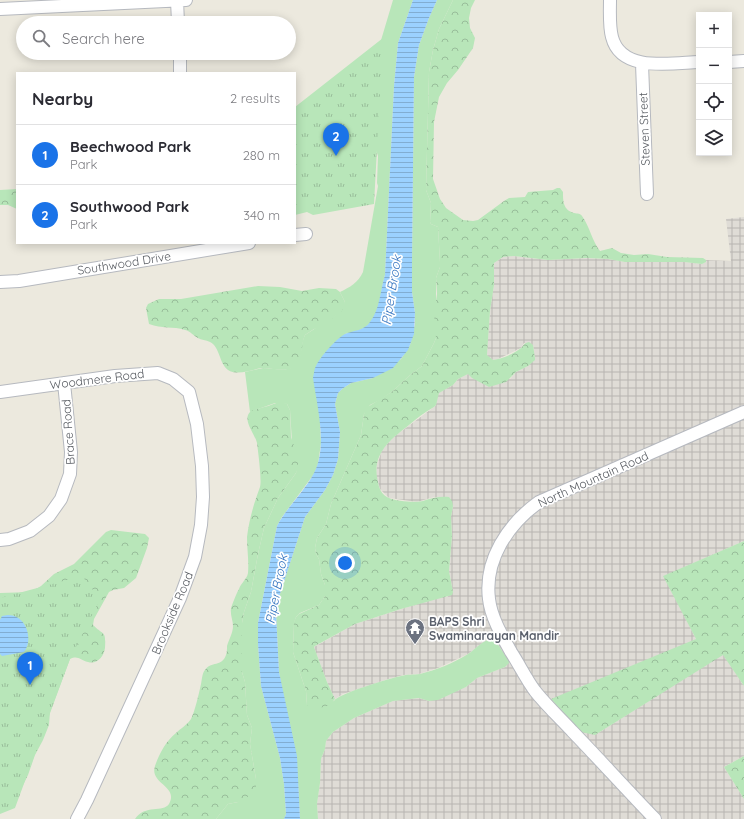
<!DOCTYPE html>
<meta charset="utf-8">
<style>
body{margin:0;font-family:Quicksand,sans-serif;background:#f2f2f3;color:#2b2b33}
.controls{position:absolute;right:12px;top:12px;display:grid;overflow:hidden;border-radius:0px;box-shadow:0 2px 10px #0003}
.controls button{width:36px;height:36px;display:grid;place-items:center;padding:0;border:0;border-bottom:1px solid #e1e1e2;background:#fff;color:#2b2b33;font:20px sans-serif}
.you{position:absolute;left:345px;top:563px;width:14px;height:14px;margin:-10px;border:3px solid #fff;border-radius:50%;background:#1a73e8;box-shadow:0 0 0 6px #1a73e833}
.badge{display:grid;place-items:center;width:26px;height:26px;border-radius:50%;background:#1a73e8;color:#fff;font-size:13px;font-weight:700}
.pin{position:absolute;translate:-50% -33px;filter:drop-shadow(0 1px 2px #0008)}
.pin::after{content:'';position:absolute;top:21px;width:14px;height:12px;background:inherit;clip-path:polygon(0 0,100% 0,50% 100%)}
.list{margin:0;padding:0;list-style:none}
h2{display:flex;justify-content:space-between;align-items:center;height:52px;margin:0;padding:0 16px;font-size:17px}
h2 small{font-size:13px;font-weight:400;color:#7c7c81}
.list li{display:grid;grid-template-columns:26px 1fr auto;gap:12px;align-items:center;box-sizing:border-box;height:60px;padding:0 16px;border-top:1px solid #e1e1e2}
.list b{display:block;font-size:15px;white-space:nowrap}
.list p{margin:0;font-size:13px;white-space:nowrap;color:#7c7c81}
.list em{font-size:13px;font-style:normal;color:#7c7c81}
.icon{flex:none;width:22px;height:22px;fill:none;stroke:currentColor;stroke-width:2;stroke-linecap:round;stroke-linejoin:round}
.map{position:relative;flex:none;width:744px;height:819px;overflow:hidden}
.search{position:absolute;background:#fff;box-shadow:0 2px 10px #0003;left:16px;top:16px;width:280px;height:44px;display:flex;align-items:center;gap:10px;box-sizing:border-box;padding:0 14px;border-radius:22px;color:#7c7c81;font-size:15px}
.panel{position:absolute;background:#fff;box-shadow:0 2px 10px #0003;left:16px;top:72px;width:280px;height:172px;border-radius:0px}
.map>svg:first-child{display:block}
.industrial{fill:url(#industrial-grid)}
.grass{fill:#b8e6b9}
.forest{fill:url(#forest-crowns)}
.park{fill:url(#park-tufts)}
.water{fill:url(#water-rules)}
.lines{fill:none;stroke-linecap:round;stroke-linejoin:round}
.minor-casing{stroke:#b6b9bf;stroke-width:14}
.minor{stroke:#fff;stroke-width:12}
.labels{text-anchor:middle;dominant-baseline:central;stroke-width:3.5;stroke-linejoin:round;paint-order:stroke}
.street-label{font-size:12px;fill:#575b61;stroke:#fff}
.worship-label{font-size:12px;font-weight:bold;fill:#5b616d;stroke:#fff;text-anchor:start}
.water-label{font-size:13px;font-style:italic;fill:#3575c0;stroke:#fff}
</style>
<div class="map">
<svg width="744" height="819" viewBox="0 0 744 819">
<defs>
<pattern id="industrial-grid" width="8" height="8" patternUnits="userSpaceOnUse"><rect width="8" height="8" fill="#dfdcd6"/><path d="M0 4h8M4 0v8" fill="none" stroke="#b8b5b1"/></pattern>
<pattern id="forest-crowns" width="20" height="18" patternUnits="userSpaceOnUse"><rect width="20" height="18" fill="#b8e6b9"/><path d="M2 6a3 3 0 1 1 6 0M12 15a3 3 0 1 1 6 0" fill="none" stroke="#98bd9a"/></pattern>
<pattern id="park-tufts" width="24" height="20" patternUnits="userSpaceOnUse"><rect width="24" height="20" fill="#b8e6b9"/><path d="M3 7l-1-3M5 7V3M7 7l1-3M15 17l-1-3M17 17v-4M19 17l1-3" fill="none" stroke="#98bd9a"/></pattern>
<pattern id="water-rules" width="6" height="5" patternUnits="userSpaceOnUse"><rect width="6" height="5" fill="#9bd1ff"/><path d="M0 2.5h6" fill="none" stroke="#81add2"/></pattern>
</defs>
<rect width="100%" height="100%" fill="#ece9de"/>
<path class="industrial" d="M744 217V541L664 576 696 639 595 735 723 654 744 686V756L724 767 744 799V819H318L317 804 320 783 321 759 325 749 326 741 333 732 354 718 393 701 419 698 429 701 466 687 477 678 505 667 509 661 495 640 488 639 468 654 438 668 419 674 403 675 385 680 343 694 335 699 327 682 314 647 355 624 439 597H447L453 592 449 571 452 536 451 517 453 506 439 498 434 497 417 502 389 498 380 489 376 476 377 465 382 450 385 446 395 436 434 407 436 405 438 393 453 385 458 379 468 374 510 379 516 372 528 366 535 358 533 345 524 343 521 348 498 359 493 360 488 357 487 355 490 311 494 285V263L503 257 514 256 547 260 587 258 608 259 625 262H684L702 264 706 262V260L731 261 726 219Z"/>
<path class="grass" d="M393 0H413L398 43 394 86 385 275C380 292 381 315 366 327 360 331 352 332 345 334L320 423 321 443 318 464 314 474 282 517 277 526 258 623V644L261 686 280 758 284 784 286 814 284 819H216L228 804 238 802 256 779 250 744 252 728 247 715 245 682 242 672V623L244 612 251 592 258 554 264 528 278 498 296 473 298 463 292 442 290 410 287 404 275 403 250 412 245 372C251 371 257 369 263 368 275 368 294 375 299 359 302 352 301 343 305 335L336 315 345 302 340 292C350 287 358 283 363 272L378 186 377 183 378 156 372 138 379 47Z
M437 0H453L439 29 433 50 429 72 426 190 431 203 430 222 431 224 438 227 440 262V267L436 278V338L434 343 422 366 409 376 393 391 380 400 370 405 364 414 361 435 331 504 326 524 317 538 315 548 316 554 319 559 321 574 325 585V596L319 605 300 613 296 617 294 623 293 652 306 691 307 705 334 701C337 694 391 678 401 676 407 674 414 675 420 674 436 670 454 663 468 654 476 649 483 639 493 639L495 640 509 661V663L505 667 477 678 466 687 438 700 429 701 419 698 393 701 354 718 333 732 326 741 325 749 321 759 320 783 317 804 318 819H300L298 783 279 672 276 613 279 597 305 517 325 490 333 475 338 459 340 432 335 404 338 393 342 389 351 383 373 378 401 359 410 345 415 324V313L412 292V261L414 77 419 45 429 18Z"/>
<path class="forest" d="M453 0H475L471 8 469 18 470 28 475 38 473 48 458 70 447 83 439 97 434 122 433 179 440 199 446 208 463 220 473 221 478 220 504 201 509 198 525 197 528 192 553 190 557 188H560L563 192C563 201 563 210 574 213 578 214 580 213 582 216 590 227 592 241 600 251L612 248 621 253 634 255 648 254 667 257 703 258 706 260V262L702 264 684 262H625L608 259 587 258 548 260 514 256 503 257 494 263V285L490 311 487 355 493 360C501 359 514 354 521 348 524 345 524 343 529 342L533 345 535 358V360L528 366 516 372 506 382 489 387 472 378 468 374 458 379 453 385 439 393 436 405 434 407C425 412 417 418 409 425 390 440 371 454 378 482 379 489 382 495 389 498 395 501 417 503 423 501 431 498 440 496 449 497L452 501 453 506 451 517 452 536 449 571 453 592 452 595 401 609 355 624 315 646 314 647 327 682 335 699 330 705 313 710 307 705 306 691 293 652 294 622 296 617 299 614 319 605 325 596V585L321 574 319 559 316 554 315 548 317 538 326 524 331 504 361 435 364 414 366 408 393 391 409 376 422 366 434 343 436 338 434 314 437 294 436 278 440 267V262L438 227 431 224 430 222 431 203 426 190 429 72 433 50 439 29Z
M17 189V209L8 205H0V190Z
M258 286 280 287 302 291 319 288 336 289 340 292 345 302 344 307 341 312 319 328 314 329 305 335C301 344 303 357 297 365 289 374 271 367 261 368 251 370 237 376 228 370 219 363 220 347 210 342 206 340 201 340 198 338 193 336 191 331 185 330 173 326 162 329 149 324L146 308 148 304 159 299H181Z
M281 402 287 404 290 410 291 437 298 457V468L296 473 278 498 264 528 258 554 251 592 244 612 242 623V672L245 682 247 715 252 728 250 744 256 779V787L253 792 243 801 228 804 216 819H135C145 804 163 813 169 804 179 786 149 784 155 766 159 754 166 741 176 733 180 729 188 724 191 719 195 711 199 693 201 684 202 680 202 673 205 670 211 661 222 667 226 655 227 652 227 649 227 646 229 639 233 633 233 626 233 620 230 615 231 608 232 605 237 592 239 589 241 583 247 579 248 573 249 561 247 549 247 537 249 520 254 503 260 487 262 481 258 451 257 443 255 434 242 420 250 412 253 409 260 409 264 407 270 406 274 403 281 402Z
M111 530 145 534 149 538 147 548 136 578 124 588 113 590 109 592 94 619 93 625C104 636 106 630 105 648 104 656 97 665 88 662 80 660 78 655 70 659L50 712 49 725 43 740 35 755 28 775 23 785 0 617V593L31 592 41 586 54 574 74 564 106 532Z
M744 541V686L723 655 595 735 581 732 551 699 696 639 663 576Z
M744 756V799L724 767Z"/>
<path class="park" d="M383 38 374 204 313 215 307 212 295 215V107Z
M82 576 100 599 70 659 15 808 0 814V598Z"/>
<path class="water" d="M413 0H437L429 18 419 45 414 77 412 261V292L415 313 414 334 408 350 393 368 373 378 351 383 342 389 338 393 335 404 340 432 338 459 333 475 325 490 305 517 279 597 276 613 279 672 297 756 300 819H284L286 814 284 784 280 758 261 686 258 644V623L277 526C287 507 304 492 314 473 328 447 317 406 313 378 314 374 314 369 316 366 320 357 336 339 345 334 354 330 364 331 370 322 380 309 380 291 385 275L394 86 398 43Z
M8 615C26 615 34 639 24 652L2 656 0 654V620L2 616Z"/>
<g class="lines">
<g class="minor-casing">
<path id="minor" d="M177 0 178 23
M610 0C610 12 609 26 612 37 621 73 672 63 699 62
M0 9 186 0
M180 53V73
M729 62 744 61
M642 64 647 194
M295 235 306 234
M0 282 19 281 249 243
M0 392 115 376 158 373 173 379 189 392 197 424 202 466 203 497 201 525 195 557 180 598 87 800 77 819
M0 540 9 539 30 531 49 516 61 499 70 474 71 452 64 383
M655 819C627 790 600 760 572 731 560 718 546 705 535 691 526 679 519 664 511 652 502 636 491 617 489 599 484 560 508 524 539 502L744 412"/>
</g>
<use href="#minor" class="minor"/>
</g>
<defs>
<g id="temple-pin" transform="scale(1)"><path d="M0 17L-7.5 6A9.5 9.5 0 1 1 7.5 6Z" fill="#6b7280" stroke="#fff"/><path d="M0-6L5-2H3V0L6.5 2.5H4V6H1.5V3h-3V6H-4V2.5H-6.5L-3 0V-2H-5Z" fill="#fff"/></g>
</defs>
<g fill-rule="evenodd">
<use href="#temple-pin" x="415" y="628"/>
</g>
<g class="labels">
<g class="street-label">
<text transform="translate(644 129) rotate(-92)">Steven Street</text>
<text transform="translate(124 263) rotate(-9)">Southwood Drive</text>
<text transform="translate(97 379) rotate(-7)">Woodmere Road</text>
<text transform="translate(68 432) rotate(-94)">Brace Road</text>
<text transform="translate(593 479) rotate(-24)">North Mountain Road</text>
<text transform="translate(172 613) rotate(-67)">Brookside Road</text>
</g>
<g class="worship-label">
<text x="429" y="621">BAPS Shri<tspan x="429" dy="14">Swaminarayan Mandir</tspan></text>
</g>
<g class="water-label">
<text transform="translate(391 290) rotate(-81)">Piper Brook</text>
<text transform="translate(276 589) rotate(-79)">Piper Brook</text>
</g>
</g>
</svg>
<div class="controls">
<button>+</button>
<button>−</button>
<button><svg class="icon" aria-label="locate" viewBox="0 0 24 24"><circle cx="12" cy="12" r="6"/><path d="M12 2v4M12 18v4M2 12h4M18 12h4"/></svg></button>
<button><svg class="icon" aria-label="layers" viewBox="0 0 24 24"><path d="M12 4l9 5-9 5-9-5zM3 14l9 5 9-5"/></svg></button>
</div>
<div class="you"></div>
<div class="pin badge" style="left:30px;top:685px">1</div>
<div class="pin badge" style="left:336px;top:156px">2</div>
<div class="search"><svg class="icon" aria-label="search" viewBox="0 0 24 24"><circle cx="10" cy="10" r="6"/><path d="M15 15l6 6"/></svg>Search here</div>
<section class="panel">
<h2>Nearby<small>2 results</small></h2>
<ul class="list">
<li><span class="badge">1</span><div><b>Beechwood Park</b><p>Park</p></div><em>280 m</em></li>
<li><span class="badge">2</span><div><b>Southwood Park</b><p>Park</p></div><em>340 m</em></li>
</ul>
</section>
</div>
